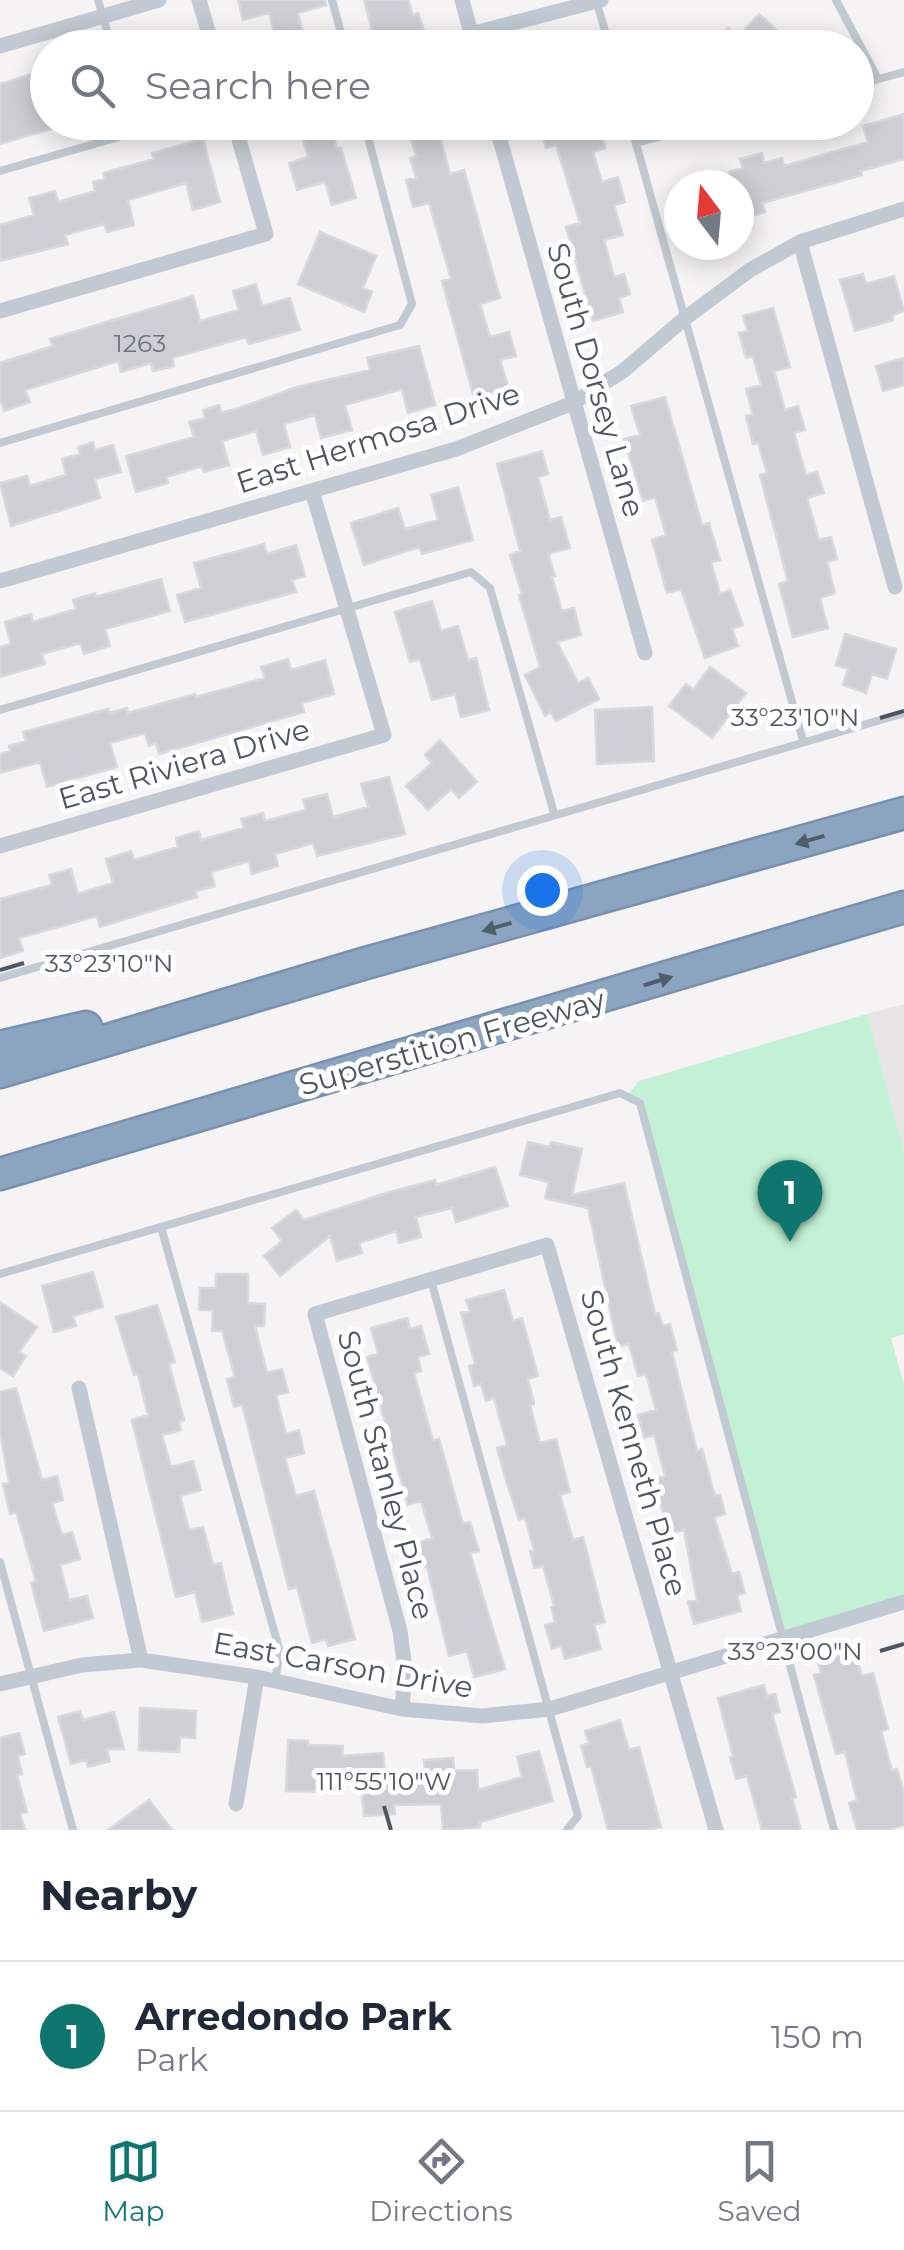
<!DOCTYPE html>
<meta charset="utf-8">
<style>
body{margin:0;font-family:Montserrat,sans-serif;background:#f6f6f7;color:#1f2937}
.compass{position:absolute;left:664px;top:170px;width:90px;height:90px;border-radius:50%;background:#fff;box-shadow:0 5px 25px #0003;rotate:344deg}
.you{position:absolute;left:542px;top:890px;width:35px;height:35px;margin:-25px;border:8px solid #fff;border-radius:50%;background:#1a73e8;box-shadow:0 0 0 15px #1a73e833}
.badge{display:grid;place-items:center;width:65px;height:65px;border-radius:50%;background:#0f766e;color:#fff;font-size:32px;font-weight:700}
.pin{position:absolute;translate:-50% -82px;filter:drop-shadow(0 2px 5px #0008)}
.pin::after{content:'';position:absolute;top:52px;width:35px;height:30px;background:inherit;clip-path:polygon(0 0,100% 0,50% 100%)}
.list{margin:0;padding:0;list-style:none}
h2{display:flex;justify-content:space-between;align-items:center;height:130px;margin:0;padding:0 40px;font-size:42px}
h2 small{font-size:32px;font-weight:400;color:#747a83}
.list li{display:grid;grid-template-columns:65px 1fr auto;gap:30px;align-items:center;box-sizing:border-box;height:150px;padding:0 40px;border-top:2px solid #e0e1e3}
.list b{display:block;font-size:38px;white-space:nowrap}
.list p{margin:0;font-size:32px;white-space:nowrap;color:#747a83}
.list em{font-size:32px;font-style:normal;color:#747a83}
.icon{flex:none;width:55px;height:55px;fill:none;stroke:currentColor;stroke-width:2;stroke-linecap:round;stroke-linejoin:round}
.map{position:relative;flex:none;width:904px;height:1830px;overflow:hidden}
.search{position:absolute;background:#fff;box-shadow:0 5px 25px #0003;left:30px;right:30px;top:30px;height:110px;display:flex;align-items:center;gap:25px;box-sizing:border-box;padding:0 35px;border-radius:55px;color:#747a83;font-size:38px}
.sheet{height:280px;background:#fff}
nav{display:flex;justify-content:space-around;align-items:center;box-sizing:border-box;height:140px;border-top:2px solid #e0e1e3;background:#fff;font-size:28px;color:#747a83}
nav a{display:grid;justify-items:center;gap:5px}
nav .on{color:#0f766e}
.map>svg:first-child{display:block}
.education{fill:#e6e4e5}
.green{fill:#c3f1d5}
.building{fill:#cdcfd5;stroke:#d7d9de;stroke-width:2.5}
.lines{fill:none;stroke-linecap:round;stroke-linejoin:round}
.highway-casing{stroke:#7690ad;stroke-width:35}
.lane{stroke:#c1cad2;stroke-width:8}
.street{stroke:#c1cad2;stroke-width:15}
.highway{stroke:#8ba5c1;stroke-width:30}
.oneway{fill:#505e6b}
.ticks{fill:none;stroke:#4a5661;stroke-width:4}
.labels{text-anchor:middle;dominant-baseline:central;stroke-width:10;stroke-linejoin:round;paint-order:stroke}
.number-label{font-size:25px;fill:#6b747e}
.street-label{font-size:30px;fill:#4a5661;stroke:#fff}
.ticks-label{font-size:25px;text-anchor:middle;fill:#4a5661;stroke:#fff;stroke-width:10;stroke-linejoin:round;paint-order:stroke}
</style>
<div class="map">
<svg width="904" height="1830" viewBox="0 0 904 1830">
<rect width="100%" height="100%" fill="#f5f3f3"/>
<path class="education" d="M904 1004V1151L867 1014Z"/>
<path class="green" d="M867 1014 904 1151V1334L891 1338 904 1385V1602L782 1638 640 1104 626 1097 639 1081Z"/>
<path class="building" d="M238 0H325L326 5 298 13 307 48H278L269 13 243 20Z
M364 0H408L413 15 418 13 424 31 409 35 413 48H377Z
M759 14 785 38 776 48H710L728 28 738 37Z
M35 73 51 129 0 144V84Z
M904 114V159L861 171 862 175 762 203 765 212 742 219 739 185H733L729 172 743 168 740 159 762 153 764 163 782 158 784 166 868 142 863 126Z
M298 122H329L337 149 341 148 356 198 332 205 325 182 297 190 289 163 308 157Z
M407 122H436L450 174 464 170 500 298 480 304 490 337 509 332 516 356 500 360 509 389 474 398 442 281 451 279 429 203 413 207 406 180 416 178 410 158 416 156Z
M539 122H598L605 148 593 152 602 182 618 177 625 202 614 205 623 235 604 240 614 277 624 274 630 294 619 298 623 312 593 321 566 227 580 223 556 145 546 148Z
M203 139 220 202 193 210 186 183 128 200 134 225 107 232 104 224 65 235 68 244 0 261V225L34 215 29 198 55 191 58 202 95 191 93 182 105 179 103 173 154 159 152 153Z
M320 232 376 256 363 288 372 292 364 312 298 284Z
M863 274 866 284 894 276 904 311 892 315 893 320 855 331 840 280Z
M256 284 262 306 290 298 300 330 249 344 246 337 172 358 174 366 153 371 151 363 121 372 118 361 25 390 30 402 4 411 0 398V363L53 346 50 339 193 296 200 321 239 310 233 291Z
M773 308 790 367 774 371 785 410 798 406 805 430 794 433 806 475 817 472 824 493 807 498 819 540 831 537 837 559 827 562 835 593 820 598 828 628 793 637 779 584 788 581 760 475 767 473 758 443 753 444 746 416 753 415 746 389 761 385 753 356 746 358 739 333 748 331 743 316Z
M419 346 435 405 408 413 402 389 345 405 352 430 321 438 315 415 284 424 290 447 263 455 256 431 222 441 229 465 204 472 202 466 166 477 168 483 136 492 126 456 194 437 189 422 205 418 203 410 219 405 221 413 239 408 297 387 370 370 367 358Z
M904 358V385L883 391 876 366Z
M665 397 702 525 709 523 720 560 711 562 720 594 730 590 743 625 732 629 738 646 705 658 681 589 667 593 652 540 666 535 655 497 643 501 624 439 640 435 631 406Z
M93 442 95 450 113 445 121 472 95 479 100 498 11 526 0 483 27 476 30 486 66 475 62 459 80 454 78 447Z
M542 451 548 474 538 477 550 520 561 517 570 548 548 554 555 576 552 577 562 611 574 608 581 635 557 642 578 683 588 678 599 699 556 721 551 712 545 716 525 675 540 667 519 595 522 594 510 555 520 551 497 464Z
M458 487 473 540 422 554 419 547 364 565 351 523 398 508 405 529 438 520 431 495Z
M264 544 267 554 296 545 305 576 292 580 296 592 185 622 177 595 201 588 194 563Z
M161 579 170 611 105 629 110 646 84 654 80 643 42 654 45 664 0 677V647L11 644 5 622 31 614 33 622 76 609 73 600 95 593 96 597Z
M432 601 441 631 458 626 468 660 476 658 489 710 461 717 455 694 432 700 420 659 410 662 395 612Z
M845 634 896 649 887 679 872 674 866 693 843 685 848 669 836 665Z
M288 659 291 670 325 660 334 694 302 703 304 712 159 754 156 743 149 746 145 733 110 743 117 767 47 787 40 762 0 773V754L10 751 9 746 26 741 23 732 108 709 109 713 127 708 128 713 195 694 196 697 265 678 261 667Z
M710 667 746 693 712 738 669 706 686 684 693 690Z
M652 707 654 761 597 764 595 710Z
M440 740 477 782 459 798 451 789 428 810 406 786 432 763 425 755Z
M389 777 405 834 317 856 313 843 275 854 278 866 252 874 249 861 211 872 215 886 195 891 197 897 100 927 97 916 19 938 23 951 0 958V899L52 885 49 875 71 869 78 894 113 883 106 859 131 851 134 860 178 847 176 838 199 831 201 840 244 828 241 819 263 813 265 821 306 810 303 800 327 794 333 817 368 807 361 784Z
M528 1142 550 1147 551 1142 582 1149 572 1195 624 1183 655 1314 659 1313 663 1326 670 1324 677 1350 672 1352 697 1451 702 1449 715 1496 720 1495 725 1514 714 1517 732 1574 739 1572 745 1593 737 1595 741 1611 694 1624 688 1602 697 1600 684 1530 669 1534 654 1479 665 1476 654 1435 644 1438 638 1415 656 1410 646 1374 638 1376 629 1344 618 1347 588 1208 545 1198 549 1182 520 1175Z
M495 1167 508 1206 456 1222 452 1208 416 1217 421 1237 399 1243 396 1231 359 1243 362 1253 337 1261 330 1236 280 1276 264 1256 282 1241 272 1228 296 1210 304 1220 386 1193 435 1180 436 1185Z
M93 1272 103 1307 73 1316 76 1326 54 1332 42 1286Z
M216 1274H248V1303L265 1304 264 1326H255L267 1373 282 1369 288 1392 276 1395 286 1434 299 1430 304 1453 285 1458 296 1496 314 1491 355 1639 328 1646 326 1639 312 1643 297 1587 289 1589 242 1404 234 1407 227 1379 235 1377 222 1331H212L213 1310H199L200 1288H216Z
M504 1290 513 1321 522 1318 538 1376 528 1379 534 1404 530 1405 540 1443 556 1439 570 1492 560 1495 573 1540 583 1537 605 1622 594 1625 601 1649 565 1659 561 1646 552 1649 545 1625 555 1622 551 1607 554 1606 543 1566 534 1568 530 1551 534 1550 525 1518 519 1520 505 1477 497 1448 507 1445 494 1398 486 1401 481 1384 474 1386 469 1366 475 1364 461 1313 470 1311 466 1300Z
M0 1302 37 1327 19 1352 26 1356 13 1376 0 1368Z
M157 1305 175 1362 169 1364 184 1420 179 1421 181 1430 162 1435 171 1467 193 1461 201 1490 180 1496 189 1530 203 1527 213 1565 221 1563 233 1614 202 1622 195 1592 176 1597 132 1420 148 1415 138 1374 134 1375 116 1317Z
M407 1318 410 1329 421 1326 429 1354 418 1357 421 1371 414 1373 433 1441 439 1439 463 1524 470 1522 479 1551 470 1553 505 1669 474 1677 467 1651 449 1656 427 1567H425L418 1543 432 1538 421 1501 408 1505 367 1357 378 1354 371 1328Z
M16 1388 42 1480 57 1476 63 1500 52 1503 62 1535 72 1532 80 1559 60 1565 69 1600 87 1596 93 1618 44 1631 31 1583 36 1581 16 1512 10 1514 3 1484 9 1483 0 1431V1392Z
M854 1651 862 1676 873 1673 888 1729 881 1731 892 1771 897 1769 904 1793V1825L888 1830H857L849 1803 857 1800 845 1752 836 1754 814 1675 821 1673 818 1662Z
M764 1685 767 1696 775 1694 780 1712 772 1714 796 1797 792 1798 801 1830H762L747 1776 736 1779 730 1757 733 1756 718 1698Z
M140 1708 196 1711 195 1738 180 1737 179 1752 139 1750Z
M80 1711 83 1720 114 1712 124 1749H107L110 1761 88 1767 86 1760 71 1764 58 1717Z
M620 1720 629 1750 639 1747 661 1827 648 1830H608L591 1766 587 1767 581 1746 589 1743 585 1731Z
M19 1733 25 1754 18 1756 22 1774 17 1775 27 1812 20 1814 25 1830H0V1738Z
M288 1740 308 1741V1745L343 1746 342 1756 383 1753 385 1776 425 1773 424 1760 453 1758 454 1771 477 1770 478 1790 522 1777 517 1757 539 1751 553 1801 480 1822V1827L443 1830 441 1804 394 1805 395 1814 364 1816 361 1779 334 1777 333 1792 286 1791Z
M149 1800 172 1830H108Z"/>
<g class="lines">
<g class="highway-casing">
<path id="highway" d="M0 1047 86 1027
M0 1072 366 963 904 813
M0 1174 904 907"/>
</g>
<path class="lane" d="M98 0 112 48
M332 0 345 48
M596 0 610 48
M836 0 878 79
M856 85 904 72
M630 122 803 741
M636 143 715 122
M0 171 126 135 129 122
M0 443 400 325 412 304 364 122
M0 710 471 572 490 588 554 813
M0 978 904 713
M161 1227 280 1652 275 1681
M0 1274 620 1093 640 1103 834 1830
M431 1280 578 1816 567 1830
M0 1562 73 1830"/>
<path class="street" d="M199 0 213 48
M462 0 475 48
M471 34 601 0
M0 46 159 0
M495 122 645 653
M800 242 895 587
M0 311 266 234 234 122
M0 581 456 449 573 403 623 371 684 319 750 270 800 242 904 209
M0 846 384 735 312 491
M79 1388 141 1660
M0 1684 82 1665 141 1660 257 1677 402 1709 482 1716 550 1709 904 1602
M402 1709 405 1669 400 1631 315 1314 547 1245 716 1830
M236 1804 257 1677"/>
<use href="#highway" class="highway"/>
</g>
<defs><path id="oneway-solid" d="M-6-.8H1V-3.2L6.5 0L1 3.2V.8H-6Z" transform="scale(2.5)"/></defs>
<g class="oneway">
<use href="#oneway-solid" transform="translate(810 840) rotate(164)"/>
<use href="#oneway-solid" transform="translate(497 927) rotate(164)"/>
<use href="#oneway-solid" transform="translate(658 981) rotate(-17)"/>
</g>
<path class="ticks" d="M880 718 904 711M0 970 24 963M880 1651 904 1644M384 1806 391 1830"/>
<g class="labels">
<g class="number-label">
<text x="140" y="343">1263</text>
</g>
<g class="street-label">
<text transform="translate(596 380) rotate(74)">South Dorsey Lane</text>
<text transform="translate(378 438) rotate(-18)">East Hermosa Drive</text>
<text transform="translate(184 764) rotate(-16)">East Riviera Drive</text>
<text transform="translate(452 1042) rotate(-16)">Superstition Freeway</text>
<text transform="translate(634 1443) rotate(74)">South Kenneth Place</text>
<text transform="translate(386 1475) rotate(75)">South Stanley Place</text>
<text transform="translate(343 1665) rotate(10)">East Carson Drive</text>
</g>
</g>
<g class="ticks-label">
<text x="795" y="726">33°23'10"N</text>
<text x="109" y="972">33°23'10"N</text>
<text x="795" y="1660">33°23'00"N</text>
<text x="384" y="1790">111°55'10"W</text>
</g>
</svg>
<svg class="compass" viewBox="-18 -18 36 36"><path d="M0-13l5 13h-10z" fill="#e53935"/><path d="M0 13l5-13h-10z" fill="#747a83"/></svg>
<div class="you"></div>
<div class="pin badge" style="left:790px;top:1242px">1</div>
<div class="search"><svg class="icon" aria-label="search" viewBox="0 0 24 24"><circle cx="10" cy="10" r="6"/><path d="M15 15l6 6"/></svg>Search here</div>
</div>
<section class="sheet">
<h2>Nearby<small></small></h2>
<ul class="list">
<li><span class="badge">1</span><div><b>Arredondo Park</b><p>Park</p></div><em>150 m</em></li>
</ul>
</section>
<nav>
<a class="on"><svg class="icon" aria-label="map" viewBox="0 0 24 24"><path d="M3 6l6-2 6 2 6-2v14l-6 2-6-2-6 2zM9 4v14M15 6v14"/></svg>Map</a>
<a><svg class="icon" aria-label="directions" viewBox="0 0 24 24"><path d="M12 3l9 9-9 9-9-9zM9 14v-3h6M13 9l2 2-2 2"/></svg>Directions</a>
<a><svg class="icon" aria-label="saved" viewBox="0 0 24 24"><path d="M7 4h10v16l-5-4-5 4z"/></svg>Saved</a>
</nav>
